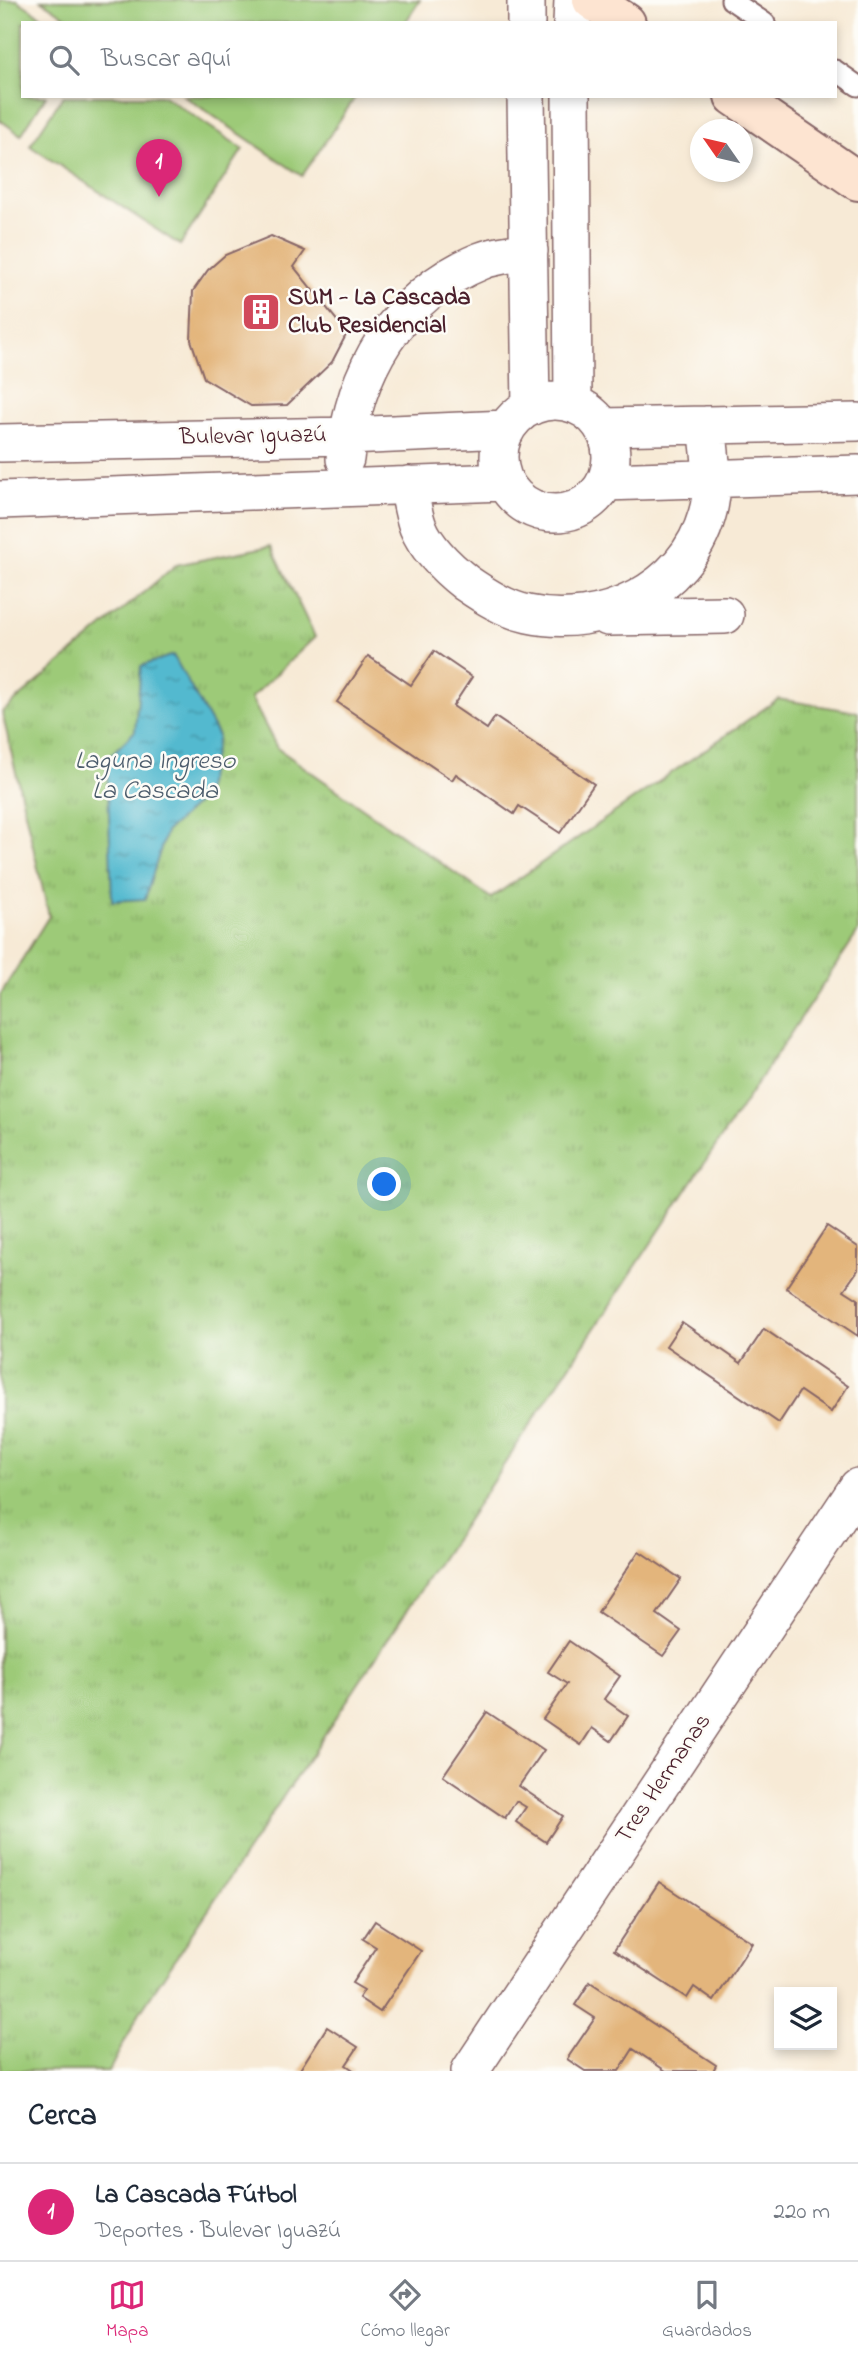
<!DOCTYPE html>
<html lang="es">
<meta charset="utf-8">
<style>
body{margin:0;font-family:"Indie Flower",sans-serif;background:#f2f2f3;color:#1f2937}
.controls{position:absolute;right:21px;bottom:21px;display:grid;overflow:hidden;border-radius:0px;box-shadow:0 4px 10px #0003}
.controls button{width:63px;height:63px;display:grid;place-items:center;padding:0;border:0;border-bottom:2px solid #e0e1e3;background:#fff;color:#1f2937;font:35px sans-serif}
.compass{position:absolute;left:690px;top:119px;width:63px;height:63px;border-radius:50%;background:#fff;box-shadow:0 4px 10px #0003;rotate:304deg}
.you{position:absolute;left:385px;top:1185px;width:24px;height:24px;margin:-18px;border:5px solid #fff;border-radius:50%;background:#1a73e8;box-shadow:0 0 0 10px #1a73e833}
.badge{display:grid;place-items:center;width:46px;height:46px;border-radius:50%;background:#db2777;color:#fff;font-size:23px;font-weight:700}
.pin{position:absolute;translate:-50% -58px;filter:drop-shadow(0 2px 4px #0008)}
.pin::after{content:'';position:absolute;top:37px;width:24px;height:21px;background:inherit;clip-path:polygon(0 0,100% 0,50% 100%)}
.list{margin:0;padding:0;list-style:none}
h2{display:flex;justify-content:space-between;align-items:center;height:91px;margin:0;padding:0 28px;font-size:30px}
h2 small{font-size:23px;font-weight:400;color:#747a83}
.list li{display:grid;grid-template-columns:46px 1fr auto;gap:21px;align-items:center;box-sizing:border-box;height:98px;padding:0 28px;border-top:2px solid #e0e1e3}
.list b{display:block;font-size:26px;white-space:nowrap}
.list p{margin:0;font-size:23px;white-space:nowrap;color:#747a83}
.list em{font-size:23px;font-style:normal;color:#747a83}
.icon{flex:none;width:38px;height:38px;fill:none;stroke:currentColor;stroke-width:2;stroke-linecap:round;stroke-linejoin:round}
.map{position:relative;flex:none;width:858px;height:2071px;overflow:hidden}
.search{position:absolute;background:#fff;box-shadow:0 4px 10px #0003;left:21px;right:21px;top:21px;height:77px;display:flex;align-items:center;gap:18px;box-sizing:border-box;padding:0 24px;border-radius:0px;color:#747a83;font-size:26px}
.sheet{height:189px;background:#fff}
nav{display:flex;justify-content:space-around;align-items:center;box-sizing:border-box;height:98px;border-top:2px solid #e0e1e3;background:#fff;font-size:19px;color:#747a83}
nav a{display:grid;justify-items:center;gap:4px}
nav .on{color:#db2777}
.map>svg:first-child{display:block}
.grass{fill:url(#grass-tufts);stroke:#747452;stroke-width:2}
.park{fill:#9dca78;stroke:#747452;stroke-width:2}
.water{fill:url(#water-ripples);stroke:#4e6c7d;stroke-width:2}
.building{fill:#e3b57b}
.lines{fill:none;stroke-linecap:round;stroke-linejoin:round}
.lane-casing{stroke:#876667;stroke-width:23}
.street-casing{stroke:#876667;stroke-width:40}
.secondary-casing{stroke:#876667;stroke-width:42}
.lane{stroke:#fff;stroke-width:19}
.street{stroke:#fff;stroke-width:37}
.secondary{stroke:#fde4d1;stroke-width:38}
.labels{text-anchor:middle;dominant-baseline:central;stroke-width:5;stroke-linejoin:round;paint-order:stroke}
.poi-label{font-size:24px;font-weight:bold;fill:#4a1f2b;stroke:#fdfcf7;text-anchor:start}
.street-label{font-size:24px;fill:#4a1f2b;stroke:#fdfcf7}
.water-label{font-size:26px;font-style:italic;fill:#4d5d6d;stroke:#fdfcf7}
</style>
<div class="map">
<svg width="858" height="2071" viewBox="0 0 858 2071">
<defs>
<pattern id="grass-tufts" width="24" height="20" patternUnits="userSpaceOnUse" patternTransform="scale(1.75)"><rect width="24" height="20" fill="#9dca78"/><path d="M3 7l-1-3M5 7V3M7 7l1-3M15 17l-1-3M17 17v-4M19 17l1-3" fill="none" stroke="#89ad68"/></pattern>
<pattern id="water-ripples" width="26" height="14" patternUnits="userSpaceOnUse" patternTransform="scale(1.75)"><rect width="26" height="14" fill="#52b9cf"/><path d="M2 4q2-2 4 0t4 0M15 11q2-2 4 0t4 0" fill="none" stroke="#4696a8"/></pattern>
</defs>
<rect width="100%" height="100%" fill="#fdfcf7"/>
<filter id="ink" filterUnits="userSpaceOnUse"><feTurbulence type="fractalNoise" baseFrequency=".0143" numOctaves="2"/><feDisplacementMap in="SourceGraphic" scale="14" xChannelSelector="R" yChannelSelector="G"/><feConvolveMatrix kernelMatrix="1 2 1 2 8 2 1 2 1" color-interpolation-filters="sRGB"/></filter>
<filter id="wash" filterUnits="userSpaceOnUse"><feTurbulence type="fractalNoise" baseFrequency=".00686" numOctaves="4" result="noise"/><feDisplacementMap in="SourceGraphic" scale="28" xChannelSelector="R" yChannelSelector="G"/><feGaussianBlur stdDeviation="1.57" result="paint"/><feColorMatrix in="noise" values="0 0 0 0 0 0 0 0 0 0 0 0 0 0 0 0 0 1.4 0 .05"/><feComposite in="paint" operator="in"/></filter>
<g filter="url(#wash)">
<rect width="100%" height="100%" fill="#f7ead6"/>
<path class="grass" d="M271 546 315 637 251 698 277 748 491 898 778 699 858 712V932L140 2012 109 2071H0V995L49 916 2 712 176 565Z"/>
<path class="park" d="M0 0H17L51 23H23V96H46L21 135 0 120Z
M41 0H420L405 23H75Z
M63 96H164L243 149 180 245 30 146Z
M184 96H356L302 176Z"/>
<path class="water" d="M173 655 218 736 204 797 166 832 145 899 112 901 107 759 135 731 141 666Z"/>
<g id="blocks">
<path class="building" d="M271 236 305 251 294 267 347 333 332 362 287 405 251 406 204 378 191 340 193 291 208 270 225 255Z
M434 651 472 677 453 706 487 729 495 717 594 784 560 833 519 806 514 814 456 774 452 780 337 702 368 656 411 685Z
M827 1226 858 1247V1270L844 1290 858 1299V1336L786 1288Z
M682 1322 741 1363 764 1329 848 1386 831 1412 800 1391 779 1423 666 1346Z
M639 1551 681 1579 657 1614 681 1631 663 1656 598 1612Z
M569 1641 620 1676 604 1699 628 1716 611 1741 592 1728 581 1745 543 1719 567 1684 548 1672Z
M487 1712 544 1750 519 1786 563 1816 546 1842 516 1822 526 1807 516 1801 505 1818 443 1776Z
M659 1882 752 1943 714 2001 694 1987 687 1998 614 1950Z
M375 1921 421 1951 380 2012 359 1998 364 1990 352 1983 376 1947 363 1939Z
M590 1982 716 2065 713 2071H666L633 2049 619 2071H585L567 2059 595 2018 575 2005Z
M327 2027 358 2047 346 2065 355 2071H299Z"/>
</g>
</g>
<g filter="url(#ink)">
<use href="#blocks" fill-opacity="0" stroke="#876667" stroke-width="2"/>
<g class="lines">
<g class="lane-casing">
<path id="lane" d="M731 0 765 23
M835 70 858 86"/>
</g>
<g class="street-casing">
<path id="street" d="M526 0V23
M572 23 573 0
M526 96 531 406
M571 96 573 404
M499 457a56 56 0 1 1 112 0a56 56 0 1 1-112 0Z
M602 427 858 422
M0 443 348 436 506 429
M345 459C353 372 397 295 481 261 495 255 513 254 529 251
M605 482 858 474
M408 485C411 498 413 514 418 527 427 549 447 568 466 583 485 596 505 609 528 614 601 630 686 590 707 515 716 486 710 454 707 425
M0 500 504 482
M608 617 725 615
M470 2071 858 1487"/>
</g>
<g class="secondary-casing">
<path id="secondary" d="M592 0 626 23
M734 96 858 181"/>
</g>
<use href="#lane" class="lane"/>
<use href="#street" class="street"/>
<use href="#secondary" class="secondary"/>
</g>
</g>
<defs>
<g id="building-square" transform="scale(2.0125)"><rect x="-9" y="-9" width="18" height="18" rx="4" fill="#d1495b" stroke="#fdfcf7"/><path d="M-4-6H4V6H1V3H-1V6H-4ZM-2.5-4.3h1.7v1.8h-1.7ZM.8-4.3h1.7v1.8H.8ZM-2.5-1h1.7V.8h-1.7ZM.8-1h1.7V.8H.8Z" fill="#fff"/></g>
</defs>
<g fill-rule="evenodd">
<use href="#building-square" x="261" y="312"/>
</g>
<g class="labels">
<g class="poi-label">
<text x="288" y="298">SUM - La Cascada<tspan x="288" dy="28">Club Residencial</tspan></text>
</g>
<g class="street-label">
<text transform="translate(253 437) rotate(-1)">Bulevar Iguazú</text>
<text transform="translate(664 1779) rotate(-56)">Tres Hermanas</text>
</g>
<g class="water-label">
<text x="155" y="762">Laguna Ingreso<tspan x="155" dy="30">La Cascada</tspan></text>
</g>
</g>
</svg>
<div class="controls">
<button><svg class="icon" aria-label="layers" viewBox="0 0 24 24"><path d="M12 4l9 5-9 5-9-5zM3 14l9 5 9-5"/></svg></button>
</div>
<svg class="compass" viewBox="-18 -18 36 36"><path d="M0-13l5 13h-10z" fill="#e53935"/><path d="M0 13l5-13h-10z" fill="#747a83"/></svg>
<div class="you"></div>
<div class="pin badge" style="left:159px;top:197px">1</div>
<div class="search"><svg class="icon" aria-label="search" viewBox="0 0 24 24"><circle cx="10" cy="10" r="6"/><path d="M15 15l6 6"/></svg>Buscar aquí</div>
</div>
<section class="sheet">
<h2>Cerca<small></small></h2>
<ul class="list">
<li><span class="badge">1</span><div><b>La Cascada Fútbol</b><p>Deportes · Bulevar Iguazú</p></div><em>220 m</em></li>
</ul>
</section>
<nav>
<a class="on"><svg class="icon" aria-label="map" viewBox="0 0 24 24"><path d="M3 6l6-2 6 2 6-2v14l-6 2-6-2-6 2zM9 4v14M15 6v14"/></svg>Mapa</a>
<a><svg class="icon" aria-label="directions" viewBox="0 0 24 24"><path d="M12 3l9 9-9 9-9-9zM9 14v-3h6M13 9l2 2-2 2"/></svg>Cómo llegar</a>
<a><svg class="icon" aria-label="saved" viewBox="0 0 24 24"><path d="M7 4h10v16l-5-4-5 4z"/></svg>Guardados</a>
</nav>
